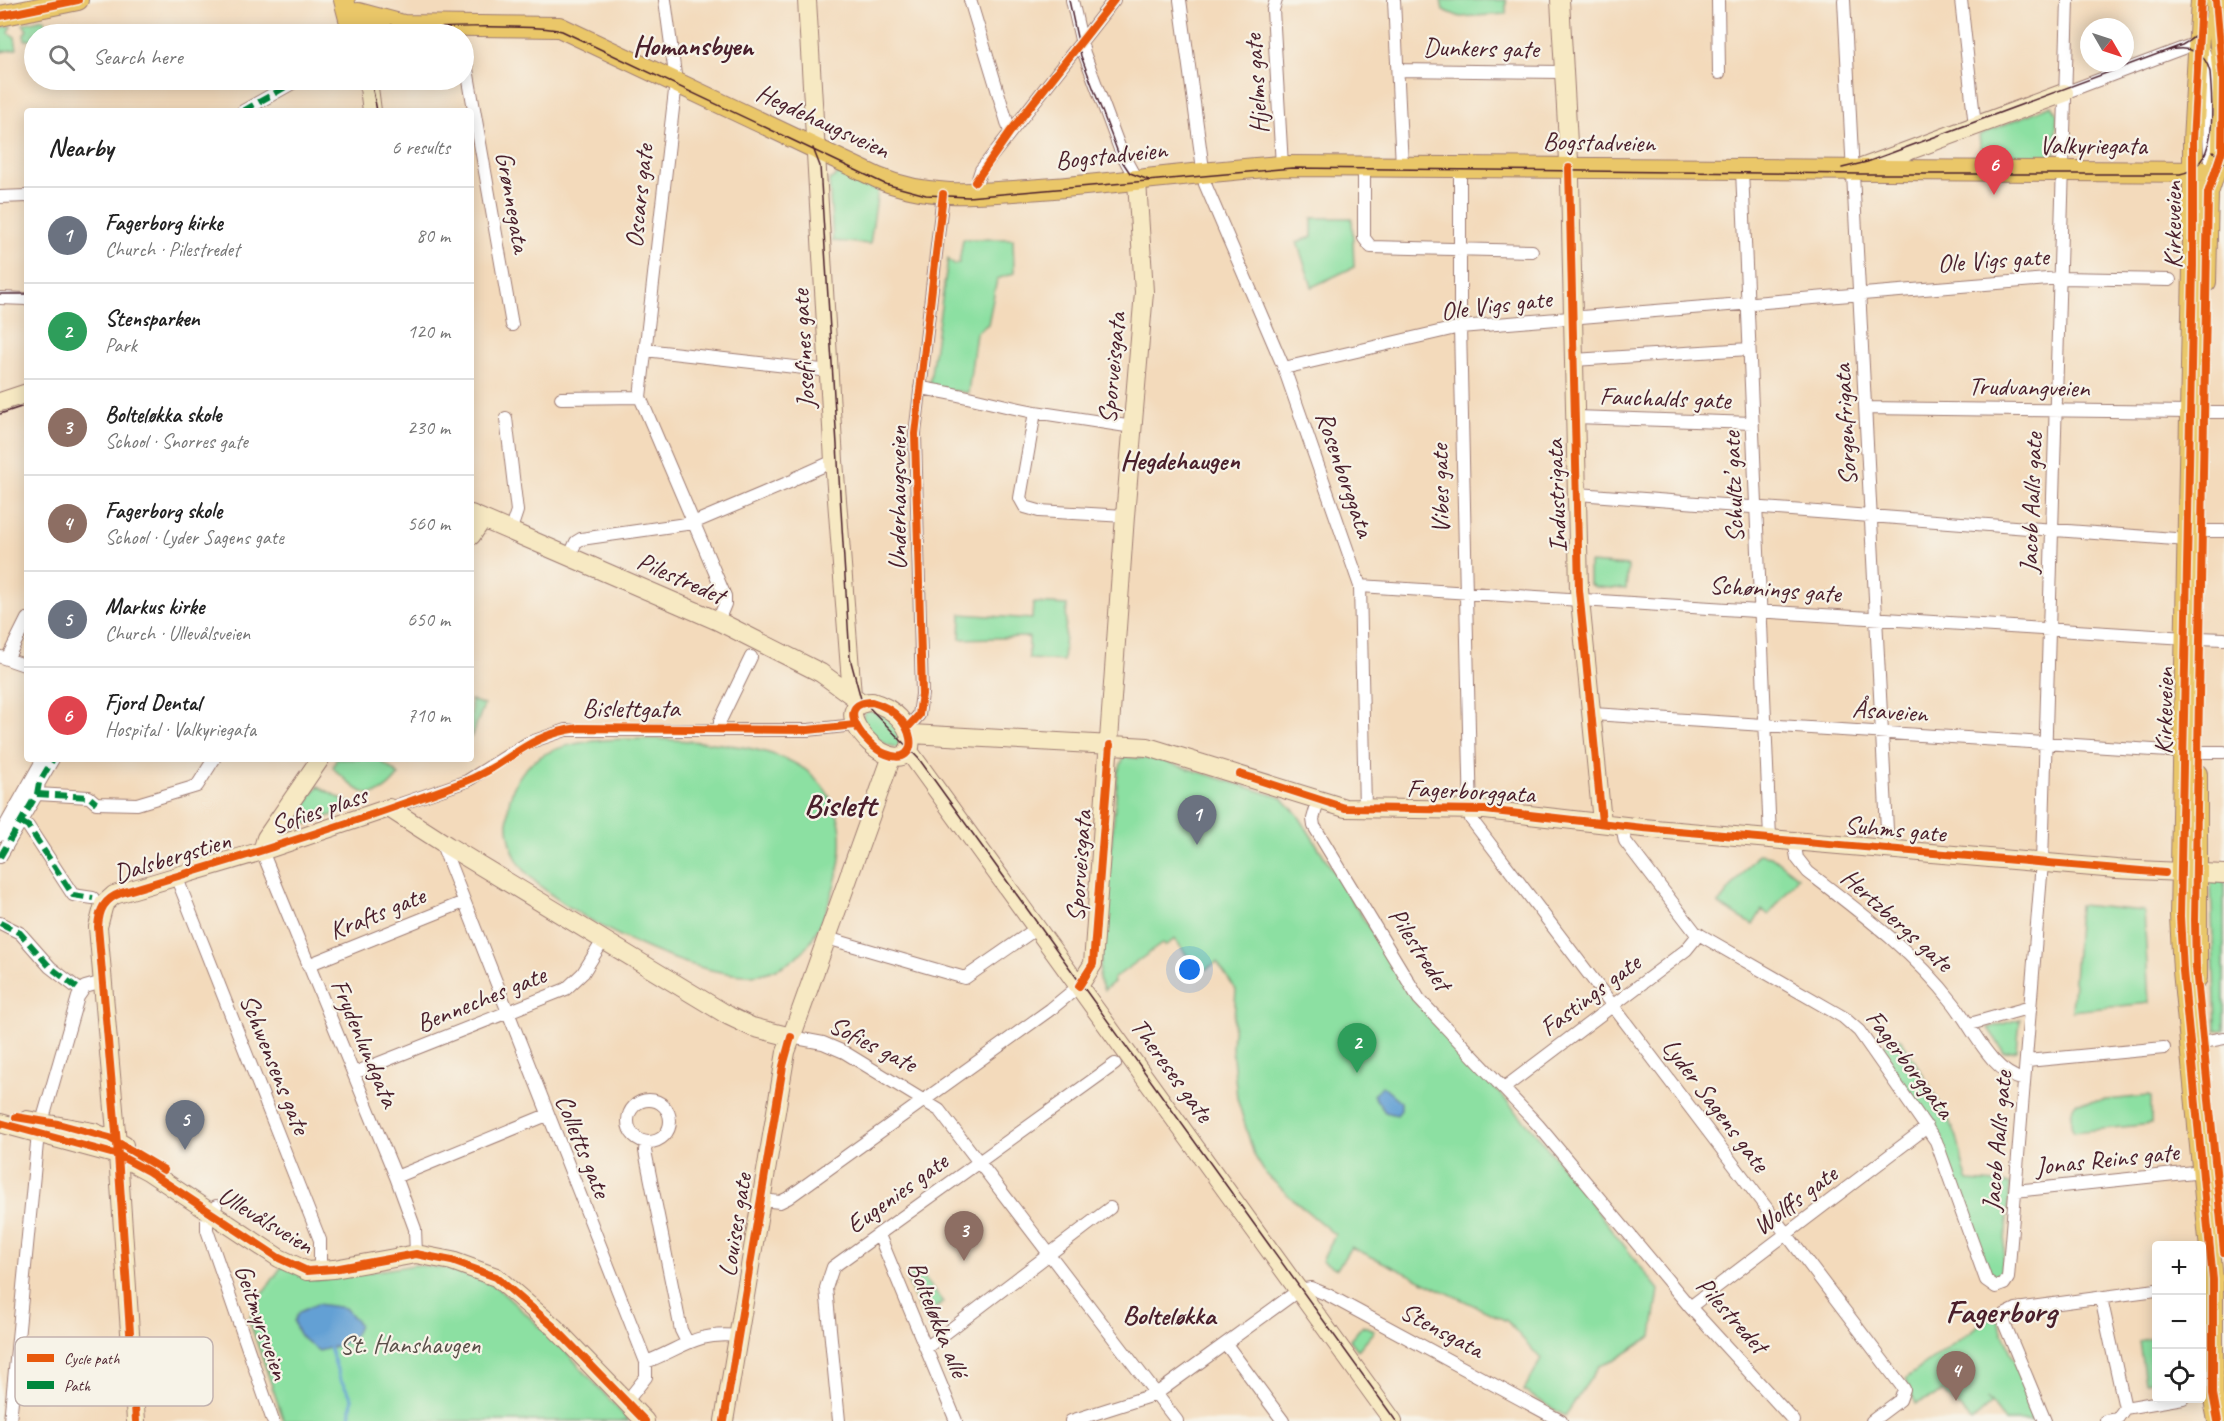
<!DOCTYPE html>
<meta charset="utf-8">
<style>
body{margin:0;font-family:Caveat,sans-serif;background:#f6f6f6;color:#222}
.controls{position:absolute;right:18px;bottom:18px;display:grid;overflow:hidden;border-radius:6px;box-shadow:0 3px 15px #0003}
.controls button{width:54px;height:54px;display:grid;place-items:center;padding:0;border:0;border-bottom:2px solid #e0e0e0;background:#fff;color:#222;font:30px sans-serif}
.compass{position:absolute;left:2080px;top:18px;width:54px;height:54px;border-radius:50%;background:#fff;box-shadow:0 3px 15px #0003;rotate:129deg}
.you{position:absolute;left:1190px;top:970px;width:21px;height:21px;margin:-15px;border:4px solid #fff;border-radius:50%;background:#1a73e8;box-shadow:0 0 0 9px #1a73e833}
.badge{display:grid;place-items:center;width:39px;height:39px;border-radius:50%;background:#b45309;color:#fff;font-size:20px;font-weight:700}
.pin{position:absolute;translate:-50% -50px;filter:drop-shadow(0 2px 3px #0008)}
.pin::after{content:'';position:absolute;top:32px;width:21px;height:18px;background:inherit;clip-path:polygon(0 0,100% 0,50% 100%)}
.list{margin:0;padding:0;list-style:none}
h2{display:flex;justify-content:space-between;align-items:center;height:78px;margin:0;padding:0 24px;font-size:26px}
h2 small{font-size:20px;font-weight:400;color:#767676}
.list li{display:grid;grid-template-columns:39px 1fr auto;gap:18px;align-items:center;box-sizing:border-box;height:96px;padding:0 24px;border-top:2px solid #e0e0e0}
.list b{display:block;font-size:22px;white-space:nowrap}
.list p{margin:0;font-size:20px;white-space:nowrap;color:#767676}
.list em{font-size:20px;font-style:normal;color:#767676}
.icon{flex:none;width:33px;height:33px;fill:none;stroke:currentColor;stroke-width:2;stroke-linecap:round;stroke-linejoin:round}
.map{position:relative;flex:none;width:2224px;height:1421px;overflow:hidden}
.search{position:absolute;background:#fff;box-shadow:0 3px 15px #0003;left:24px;top:24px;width:450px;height:66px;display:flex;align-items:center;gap:15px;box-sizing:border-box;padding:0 21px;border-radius:33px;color:#767676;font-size:22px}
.panel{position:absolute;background:#fff;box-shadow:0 3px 15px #0003;left:24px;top:108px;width:450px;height:654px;border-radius:6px}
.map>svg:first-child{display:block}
.green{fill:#8ce0a2;stroke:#6b8066;stroke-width:1.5}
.water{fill:#64a0d4;stroke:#576080;stroke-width:1.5}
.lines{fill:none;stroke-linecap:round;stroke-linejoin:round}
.stream{stroke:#64a0d4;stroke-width:3}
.street-casing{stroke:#9e7c73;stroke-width:14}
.secondary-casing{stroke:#9e7c73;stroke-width:20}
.primary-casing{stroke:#9e7c73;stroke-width:22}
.street{stroke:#fff;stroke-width:12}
.secondary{stroke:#f7e9c3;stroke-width:18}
.primary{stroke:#eac769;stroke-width:20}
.tram{stroke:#4a1f2b;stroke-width:1.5}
.quiet{stroke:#00873e;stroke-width:6;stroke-dasharray:12 6;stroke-linecap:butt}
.cycleway-casing{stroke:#f7f3e8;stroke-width:11}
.cycleway{stroke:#e8590c;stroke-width:8}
.labels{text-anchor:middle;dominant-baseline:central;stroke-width:4.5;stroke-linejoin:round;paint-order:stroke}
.street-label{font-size:26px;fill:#4a1f2b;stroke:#f7f3e8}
.park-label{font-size:26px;fill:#5a4f49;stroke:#f7f3e8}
.neighbourhood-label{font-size:27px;font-weight:bold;fill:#4a1f2b;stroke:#f7f3e8}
.quarter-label{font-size:28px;font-weight:bold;fill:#4a1f2b;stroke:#f7f3e8}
.district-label{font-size:32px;font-weight:bold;fill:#4a1f2b;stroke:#f7f3e8}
.key{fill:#f7f3e8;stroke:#c3b3af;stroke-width:1.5}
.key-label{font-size:16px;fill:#4a1f2b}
</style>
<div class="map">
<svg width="2224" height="1421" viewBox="0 0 2224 1421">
<rect width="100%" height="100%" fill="#f7f3e8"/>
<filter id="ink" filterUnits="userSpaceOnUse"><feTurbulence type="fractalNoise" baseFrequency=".0167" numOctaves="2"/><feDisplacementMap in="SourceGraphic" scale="12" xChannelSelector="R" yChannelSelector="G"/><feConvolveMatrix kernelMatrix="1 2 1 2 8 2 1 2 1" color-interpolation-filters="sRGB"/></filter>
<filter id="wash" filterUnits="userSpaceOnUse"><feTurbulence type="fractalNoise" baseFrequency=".008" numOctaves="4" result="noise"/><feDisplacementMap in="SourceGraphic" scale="24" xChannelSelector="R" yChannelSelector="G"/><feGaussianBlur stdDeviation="1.35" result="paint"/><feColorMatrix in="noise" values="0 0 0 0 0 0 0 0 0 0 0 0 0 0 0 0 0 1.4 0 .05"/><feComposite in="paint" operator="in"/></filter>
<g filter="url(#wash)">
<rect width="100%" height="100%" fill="#f3dabb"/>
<path class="green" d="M1441 0H1506V14L1460 17 1443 10Z
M44 19 48 34H34V40H25L24 34 27 30 23 24Z
M11 26 9 33 15 37 17 49 0 52V28Z
M2052 105 2057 113 2055 162H1982L1979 135Z
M842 172 878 190 870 244 833 241 829 180Z
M1312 218H1352L1354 267 1312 287 1297 242 1312 237Z
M963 239H1013L1014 273 997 279 988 324 976 333 968 393 929 387 948 259 954 265 959 263Z
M1589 563 1628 566 1626 589 1595 587 1589 584Z
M1033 603 1067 605 1063 661 1029 659V637L960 639 961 614 1032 619Z
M471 700 484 705 471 738Z
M867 710 887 716 902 734 901 748C882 746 869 735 862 717Z
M660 739C705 742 775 744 811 774 826 787 836 806 840 825 846 861 829 910 812 939 802 957 780 970 760 974 702 984 562 915 525 871 511 855 506 832 508 811 515 734 604 739 660 739Z
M1124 757 1153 759 1170 763 1282 798 1298 815 1394 967 1411 997 1535 1132 1659 1290 1652 1336 1615 1360 1599 1366 1565 1416 1524 1391 1541 1359 1507 1321 1351 1247 1337 1269 1322 1261 1335 1235 1289 1196 1265 1173 1254 1155 1237 1098 1232 1047 1236 990 1217 962 1200 973 1175 939 1165 946 1163 943 1113 979 1114 982 1104 990 1099 979 1118 772Z
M336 759H378L399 775C373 809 359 792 333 768Z
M318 786 356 807 286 831Z
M1758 854 1771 856 1798 877 1769 915 1762 910 1753 925 1718 904Z
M2224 881V1030H2216L2211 882Z
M2079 905 2144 911 2149 1003 2072 1011Z
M2020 1019 2017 1050 2004 1052 1988 1028Z
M1895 1037 1902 1040C1920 1072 1942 1102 1956 1135 1962 1150 1961 1165 1968 1181L2010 1184 2002 1273 1997 1276 1991 1274 1933 1128 1881 1051 1888 1039Z
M2148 1096 2151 1097V1124L2074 1132C2069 1125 2070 1109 2076 1103Z
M415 1265 449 1269 494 1285 561 1346 629 1421H284L249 1320 254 1306 282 1266 309 1279 317 1280Z
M918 1270 943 1302 923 1317 907 1280Z
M1995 1314 2039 1421H2005L1987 1398 1991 1404 1972 1421 1943 1392 1916 1404 1905 1379Z
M1363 1325 1374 1331 1358 1350 1350 1340Z
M2154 1338 2156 1376V1380L2145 1382 2139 1341Z"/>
<path class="water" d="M1382 1086 1401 1102V1110L1397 1115 1385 1112 1373 1095Z
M317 1304 345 1308 359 1324C356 1343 336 1346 319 1351 307 1343 296 1336 294 1321L299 1312Z"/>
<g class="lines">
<path class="stream" d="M330 1348 340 1379 352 1398 350 1421"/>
</g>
</g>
<g filter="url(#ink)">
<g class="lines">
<g class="street-casing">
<path id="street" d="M665 0 676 82 640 397 725 596V604L718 621
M970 0 1010 132
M1072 0 1084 53 1121 152 1137 181
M1180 0 1205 184 1284 368 1360 586 1365 808
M1276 0 1273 10 1282 166
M1394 0 1402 166
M1718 0 1719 73
M1844 0 1888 849
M1961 0 1975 126
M464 52 512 325
M1398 70 1563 72
M2064 93 2199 42C2219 74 2203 131 2213 172
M243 111 298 80
M1364 166V238L1371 247 1532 251
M1460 167V327L1471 819 1904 1389 1900 1400 1872 1421
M1742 170 1770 838
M973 194 981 170 1114 0
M0 197 27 196
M0 298 27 299
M645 350 830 371
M1574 360 1749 349
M1284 368 1460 327 2060 278 2170 280
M920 388C959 393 996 405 1035 412
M561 398 640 397
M1866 408 2191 412
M2204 412H2224
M1575 417 1753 423
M506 418 517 511 510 532
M796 478 834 461
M1578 494 2188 540
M1125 516 1039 511 1025 507 1020 498 1035 412 1133 427
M2201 531H2224
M569 557 576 542 581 539 693 523 792 481
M1360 586 2186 638
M2199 638 2224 639
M1 657 27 666
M7 659 27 619
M1593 714 2184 752
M908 727 919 715 922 694 915 434 943 194
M720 729V721L751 657
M2197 752H2224
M37 794 89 797 96 803 137 804 197 786 214 759
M1319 798 1313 819 1314 826 1419 999 1538 1125 1690 1307 1794 1421
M389 808 467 781 528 743 566 730H808L855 725
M21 822 28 826 73 895 93 898
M1622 825 1625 841 1695 932 1843 1017 1859 1031 1936 1141 1986 1280 1996 1287 2004 1284 2008 1278 2042 863 2068 0
M0 835 43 759
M1794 841 1797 858 1808 872C1860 912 1914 952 1954 1004 1974 1030 1991 1072 2024 1080
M441 842 646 1362V1377L627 1401
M262 851 396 1177 415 1229 416 1254
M0 857 37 794 39 783 53 759
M176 876 320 1240V1270
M0 923 20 933 50 967 81 991
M827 938 965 978 1037 928
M308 965 464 902
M1970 1024 2031 1007
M791 1037 823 1043 844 1052 939 1110 1177 1421
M2203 1042 2224 1038
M2027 1061 2164 1048
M354 1073 566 989 583 973 604 939
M1504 1088 1686 950 1699 934
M628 1121a21 21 0 1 1 42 0a21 21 0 1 1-42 0Z
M42 1122 78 997 85 987 103 982
M646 1142 645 1151 681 1330 687 1342
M396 1177 547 1115
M2015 1191 2203 1171
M761 1200 780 1202 788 1198 1051 1009 1079 986
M216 1206 207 1220V1230L273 1421
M879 1235 956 1421
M2101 1298 2125 1408
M1690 1307 1927 1127
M1226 1344 1283 1421
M926 1348 1110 1208
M646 1362C683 1348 696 1331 739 1336
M10 1421 38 1133
M839 1421 826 1288 833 1267 1115 1064
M1071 1421 1156 1394 1299 1290 1311 1288 1328 1295 1561 1421
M2045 1421 2005 1325 2004 1315 2016 1309 2156 1290
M2106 1421 2117 1419 2125 1408 2183 1398"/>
</g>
<g class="secondary-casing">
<path id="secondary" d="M807 0 834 461 852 695
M1560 0 1570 179 1579 590 1602 822
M368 80 372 111
M1859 169 2064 93
M0 402 27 393
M471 514 718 621 821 673 858 700
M471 536 482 520
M872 702C919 715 922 769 886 754 867 747 831 703 872 702Z
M911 734 1148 747 1345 808 1485 810 1643 828 2116 869 2224 874
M908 750 1393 1421
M262 851 266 838 320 759
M1079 986 1093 964 1125 516 1144 292 1137 181
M27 1120 93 1132 124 1145
M0 1123 118 1155 148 1171 279 1258 307 1271 334 1269 416 1254 452 1261 496 1277 554 1327 645 1421
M136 1421 118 1155 98 927 104 904 114 895 262 851 389 808 448 846 729 1016 752 1027 791 1037
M724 1421 786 1052 892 756"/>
</g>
<g class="primary-casing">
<path id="primary" d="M344 0 349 19 360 34
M2201 0 2193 141V266L2180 916 2183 971 2213 1280V1394L2218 1421
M358 13 403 25 559 27 878 178C931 200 984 193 1041 189 1122 183 1202 171 1283 166L2213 172
M0 16 78 0
M2206 282 2208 193 2222 151 2223 80 2216 0
M2197 978V774"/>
</g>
<use href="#street" class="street"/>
<use href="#secondary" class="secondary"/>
<use href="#primary" class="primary"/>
<path class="tram" d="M1069 0 1081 56 1120 158 1130 173 1149 180
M374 34 392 25
M386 34C407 25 536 25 562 31L885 184 926 195 968 197 1292 168 1861 174H2180C2220 167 2212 103 2210 72 2205 51 2187 45 2167 51
M371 80 377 111
M813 148 820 166 850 658 861 699 919 759 1396 1421
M2213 151 2224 163
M1842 168 1867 162 2182 45C2200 36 2208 20 2205 0
M0 294H27
M0 414 27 405"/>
<path class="quiet" d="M243 111 298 80
M37 794 89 797 96 803
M21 822 28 826 73 895 93 898
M0 857 37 794 39 783 53 759
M0 923 20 933 50 967 81 991"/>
<g class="cycleway-casing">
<path id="cycleway" d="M2201 0 2193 141V266L2180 916 2183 971 2213 1280V1394L2218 1421
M2216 0 2223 80 2222 151 2208 193 2195 920 2196 968 2224 1252
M0 16 78 0
M1569 168 1579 590 1602 822
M975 182 1010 132 1114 0
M872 702C919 715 922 769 886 754 867 747 831 703 872 702Z
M908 727 919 715 922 694 915 434 943 194
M1240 774 1345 808 1485 810 1643 828 2165 873
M1079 986 1093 964 1110 745
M16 1117 58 1124 110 1138 164 1170
M0 1123 118 1155 148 1171 279 1258 307 1271 334 1269 416 1254 452 1261 496 1277 554 1327 645 1421
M136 1421 118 1155 98 927C99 910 104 899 121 893 236 859 351 824 464 782 509 765 524 735 579 728L808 730 855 725
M724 1421 783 1066 791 1037"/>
</g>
<use href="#cycleway" class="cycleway"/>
</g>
</g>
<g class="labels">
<g class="street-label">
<text transform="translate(1481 48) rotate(1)">Dunkers gate</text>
<text transform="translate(1256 84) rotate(-94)">Hjelms gate</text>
<text transform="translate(823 121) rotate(25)">Hegdehaugsveien</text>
<text transform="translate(1599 142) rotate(1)">Bogstadveien</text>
<text x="2093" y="145">Valkyriegata</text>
<text transform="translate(1111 155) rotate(-6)">Bogstadveien</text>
<text transform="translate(639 196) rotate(-84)">Oscars gate</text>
<text transform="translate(513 202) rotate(80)">Grønnegata</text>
<text transform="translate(2172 225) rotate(-90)">Kirkeveien</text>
<text transform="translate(1993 260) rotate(-4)">Ole Vigs gate</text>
<text transform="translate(1496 305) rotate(-7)">Ole Vigs gate</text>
<text transform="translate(803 349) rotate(-93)">Josefines gate</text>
<text transform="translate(1112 368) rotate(-85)">Sporveisgata</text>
<text transform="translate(2029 387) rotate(1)">Trudvangveien</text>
<text transform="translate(1665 398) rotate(2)">Fauchalds gate</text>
<text transform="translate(1845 425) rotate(-93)">Sorgenfrigata</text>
<text transform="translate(1345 474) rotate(71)">Rosenborggata</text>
<text transform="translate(1733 487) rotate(-92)">Schultz’ gate</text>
<text transform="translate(1440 489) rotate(-91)">Vibes gate</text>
<text transform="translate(1556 496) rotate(-92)">Industrigata</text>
<text transform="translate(897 498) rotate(-90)">Underhaugsveien</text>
<text transform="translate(2031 503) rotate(-88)">Jacob Aalls gate</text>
<text transform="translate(681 578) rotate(24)">Pilestredet</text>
<text transform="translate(1775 589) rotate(4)">Schønings gate</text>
<text x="631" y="708">Bislettgata</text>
<text transform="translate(1890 711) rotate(4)">Åsaveien</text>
<text transform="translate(2164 711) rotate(-89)">Kirkeveien</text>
<text transform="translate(1471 791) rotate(3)">Fagerborggata</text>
<text transform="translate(319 810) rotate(-19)">Sofies plass</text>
<text transform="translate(1895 829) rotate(5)">Suhms gate</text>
<text transform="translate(172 857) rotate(-17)">Dalsbergstien</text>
<text transform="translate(1079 866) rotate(-86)">Sporveisgata</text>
<text transform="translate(377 913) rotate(-22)">Krafts gate</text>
<text transform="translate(1897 920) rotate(42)">Hertzbergs gate</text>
<text transform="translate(1420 949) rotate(57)">Pilestredet</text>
<text transform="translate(1590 995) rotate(-37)">Fastings gate</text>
<text transform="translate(481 999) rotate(-22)">Benneches gate</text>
<text transform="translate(365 1043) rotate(67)">Frydenlundgata</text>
<text transform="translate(873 1044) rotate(27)">Sofies gate</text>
<text transform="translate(275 1064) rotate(68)">Schwensens gate</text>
<text transform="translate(1910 1064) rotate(53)">Fagerborggata</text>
<text transform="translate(1172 1070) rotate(54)">Thereses gate</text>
<text transform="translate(1716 1105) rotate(53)">Lyder Sagens gate</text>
<text transform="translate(1997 1141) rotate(-85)">Jacob Aalls gate</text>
<text transform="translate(583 1146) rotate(68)">Colletts gate</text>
<text transform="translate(2107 1159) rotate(-6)">Jonas Reins gate</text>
<text transform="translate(897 1193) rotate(-36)">Eugenies gate</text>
<text transform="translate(1795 1200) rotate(-37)">Wolffs gate</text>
<text transform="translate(266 1220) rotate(31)">Ullevålsveien</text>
<text transform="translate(735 1225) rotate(-81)">Louises gate</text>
<text transform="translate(1732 1315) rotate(48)">Pilestredet</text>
<text transform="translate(938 1319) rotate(68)">Bolteløkka allé</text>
<text transform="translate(262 1322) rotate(71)">Geitmyrsveien</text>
<text transform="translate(1442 1330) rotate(28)">Stensgata</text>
</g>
<g class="park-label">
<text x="410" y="1344">St. Hanshaugen</text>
</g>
<g class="neighbourhood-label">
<text x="1180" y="460">Hegdehaugen</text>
<text x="1169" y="1315">Bolteløkka</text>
</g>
<g class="quarter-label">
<text x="693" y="45">Homansbyen</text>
</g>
<g class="district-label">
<text x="840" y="805">Bislett</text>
<text x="2001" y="1311">Fagerborg</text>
</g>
</g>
<rect x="15" y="1337" width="198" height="69" rx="9" class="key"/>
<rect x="27" y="1354" width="27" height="8" fill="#e8590c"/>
<rect x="27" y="1381" width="27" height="8" fill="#00873e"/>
<g class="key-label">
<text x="64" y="1364">Cycle path</text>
<text x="64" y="1391">Path</text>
</g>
</svg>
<div class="controls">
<button>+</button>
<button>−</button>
<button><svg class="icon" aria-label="locate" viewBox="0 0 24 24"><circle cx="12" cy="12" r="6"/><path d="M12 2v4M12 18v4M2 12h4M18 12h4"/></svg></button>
</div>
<svg class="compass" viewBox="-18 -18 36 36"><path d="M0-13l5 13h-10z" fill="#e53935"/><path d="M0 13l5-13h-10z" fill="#767676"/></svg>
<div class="you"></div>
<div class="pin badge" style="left:1197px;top:845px;background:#6b7280">1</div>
<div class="pin badge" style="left:1357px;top:1073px;background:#2e9e5b">2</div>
<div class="pin badge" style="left:964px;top:1261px;background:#8d6e63">3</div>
<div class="pin badge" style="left:1956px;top:1401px;background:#8d6e63">4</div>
<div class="pin badge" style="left:185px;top:1150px;background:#6b7280">5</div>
<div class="pin badge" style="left:1994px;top:195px;background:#e0444e">6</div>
<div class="search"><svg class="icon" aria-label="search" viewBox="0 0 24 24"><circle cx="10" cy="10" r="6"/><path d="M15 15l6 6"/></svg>Search here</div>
<section class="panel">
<h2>Nearby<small>6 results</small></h2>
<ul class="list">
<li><span class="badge" style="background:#6b7280">1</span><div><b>Fagerborg kirke</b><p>Church · Pilestredet</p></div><em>80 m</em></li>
<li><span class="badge" style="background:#2e9e5b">2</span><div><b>Stensparken</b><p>Park</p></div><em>120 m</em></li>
<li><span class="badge" style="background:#8d6e63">3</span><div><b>Bolteløkka skole</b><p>School · Snorres gate</p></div><em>230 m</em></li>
<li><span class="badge" style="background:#8d6e63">4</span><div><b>Fagerborg skole</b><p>School · Lyder Sagens gate</p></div><em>560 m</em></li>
<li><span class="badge" style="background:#6b7280">5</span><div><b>Markus kirke</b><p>Church · Ullevålsveien</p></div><em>650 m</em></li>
<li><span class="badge" style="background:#e0444e">6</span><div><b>Fjord Dental</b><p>Hospital · Valkyriegata</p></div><em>710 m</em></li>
</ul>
</section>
</div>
